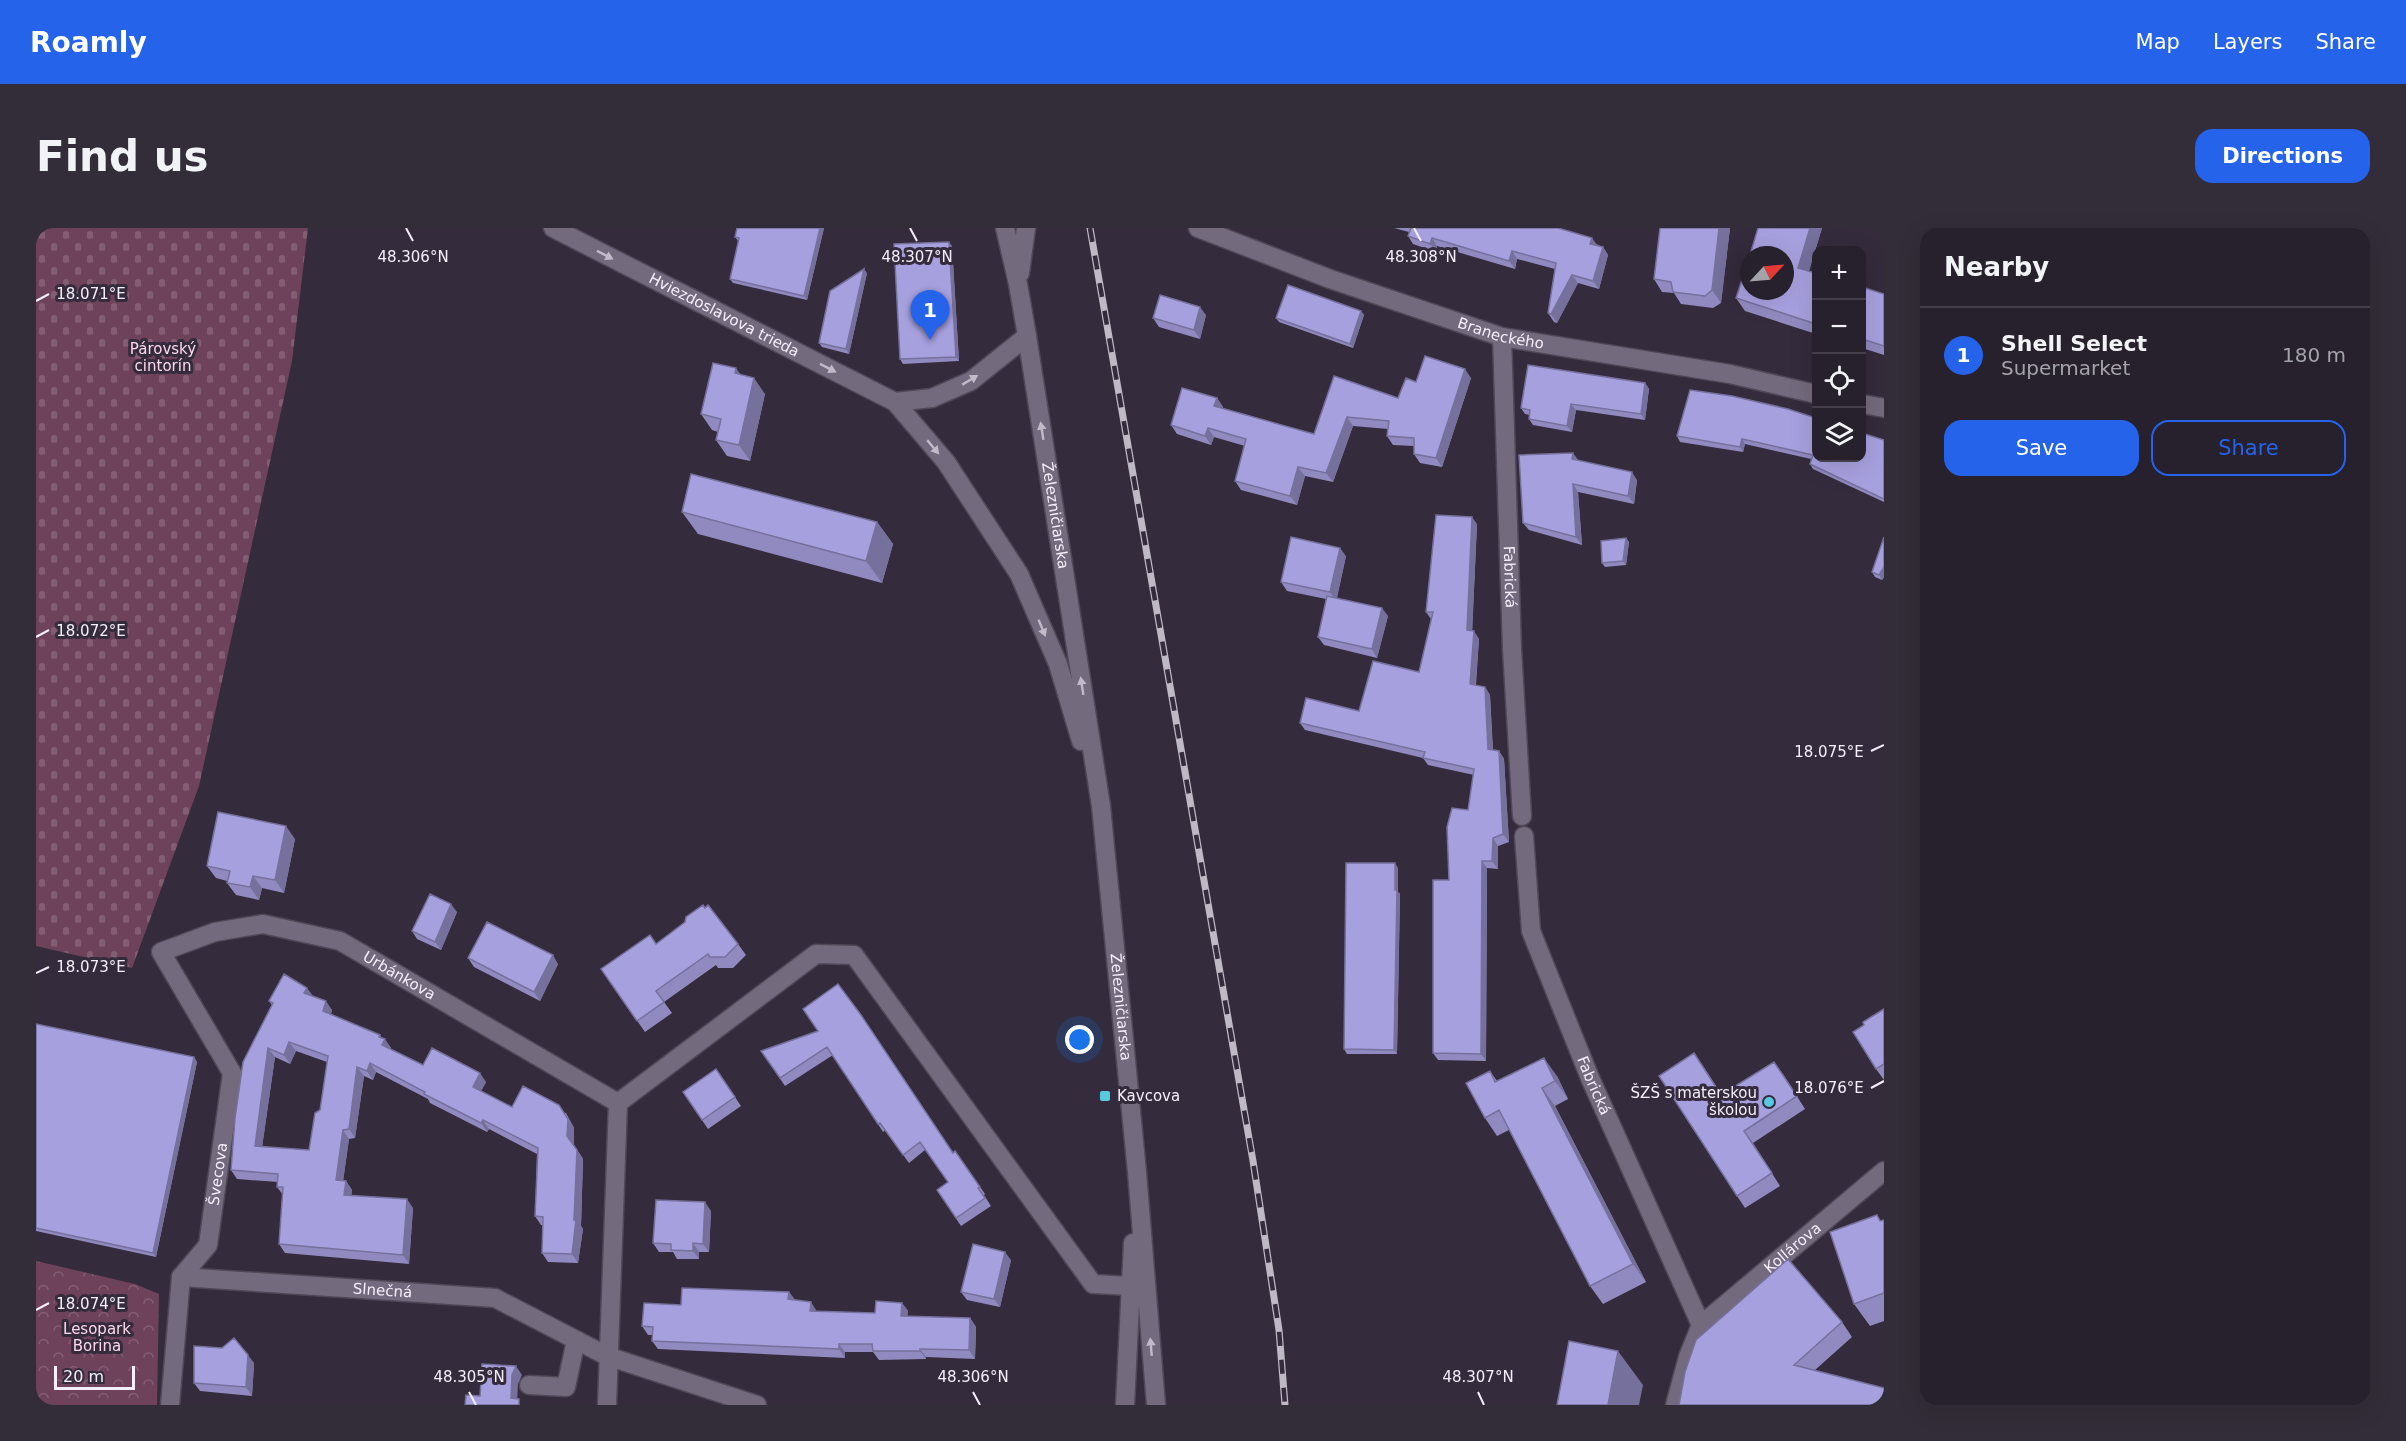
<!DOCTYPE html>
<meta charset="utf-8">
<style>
body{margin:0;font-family:"DejaVu Sans",sans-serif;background:#332d39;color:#f1f3f6}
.controls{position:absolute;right:18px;top:18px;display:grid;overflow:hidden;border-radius:12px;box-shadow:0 6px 24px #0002}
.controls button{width:54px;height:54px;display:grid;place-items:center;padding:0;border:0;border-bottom:2px solid #433e49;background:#27202d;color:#f1f3f6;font:30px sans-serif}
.compass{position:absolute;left:1704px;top:18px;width:54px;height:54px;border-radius:50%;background:#27202d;box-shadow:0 6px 24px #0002;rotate:64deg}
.scale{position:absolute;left:18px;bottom:15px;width:81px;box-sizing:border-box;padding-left:6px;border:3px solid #f4effa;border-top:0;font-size:16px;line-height:21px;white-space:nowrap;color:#f4effa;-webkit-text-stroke:4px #342b3c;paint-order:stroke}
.you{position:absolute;left:1044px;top:812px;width:21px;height:21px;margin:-15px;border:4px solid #fff;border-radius:50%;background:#1a73e8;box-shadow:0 0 0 9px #1a73e833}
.badge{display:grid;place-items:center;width:39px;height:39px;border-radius:50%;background:#2563eb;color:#fff;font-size:20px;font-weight:700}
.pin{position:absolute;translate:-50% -50px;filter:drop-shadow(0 2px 3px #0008)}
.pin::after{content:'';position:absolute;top:32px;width:21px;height:18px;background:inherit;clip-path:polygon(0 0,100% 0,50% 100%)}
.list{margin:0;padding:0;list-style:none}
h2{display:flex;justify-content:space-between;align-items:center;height:78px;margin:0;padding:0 24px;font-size:26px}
h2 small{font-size:20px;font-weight:400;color:#a4a3aa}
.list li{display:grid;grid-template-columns:39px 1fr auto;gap:18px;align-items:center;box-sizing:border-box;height:96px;padding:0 24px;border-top:2px solid #433e49}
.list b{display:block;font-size:22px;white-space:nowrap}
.list p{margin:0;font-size:20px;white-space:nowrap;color:#a4a3aa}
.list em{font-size:20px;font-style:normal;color:#a4a3aa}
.actions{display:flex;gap:12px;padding:18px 24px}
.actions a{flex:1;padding:14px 0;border:2px solid #2563eb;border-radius:18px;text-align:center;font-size:21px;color:#2563eb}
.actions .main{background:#2563eb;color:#fff}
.icon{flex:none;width:33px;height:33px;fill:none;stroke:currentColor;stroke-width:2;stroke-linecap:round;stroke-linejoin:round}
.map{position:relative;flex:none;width:1848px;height:1177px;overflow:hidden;border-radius:18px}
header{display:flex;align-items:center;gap:36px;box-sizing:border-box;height:84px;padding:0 30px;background:#2563eb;color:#fff}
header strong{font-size:28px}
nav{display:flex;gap:33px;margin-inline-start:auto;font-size:21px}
.intro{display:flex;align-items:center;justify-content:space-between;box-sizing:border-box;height:144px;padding:0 36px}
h1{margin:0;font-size:42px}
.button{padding:15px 27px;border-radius:18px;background:#2563eb;color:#fff;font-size:21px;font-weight:700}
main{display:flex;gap:36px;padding:0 36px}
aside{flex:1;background:#27202d;border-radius:18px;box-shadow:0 6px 24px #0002}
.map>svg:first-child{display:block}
.forest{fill:url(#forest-crowns)}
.cemetery{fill:url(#cemetery-stones)}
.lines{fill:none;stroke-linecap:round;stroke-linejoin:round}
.minor-casing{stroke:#4f4857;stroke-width:21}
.minor{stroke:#746a7d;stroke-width:18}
.rail-casing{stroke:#bfb9c6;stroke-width:7}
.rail{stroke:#342b3c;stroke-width:4.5;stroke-dasharray:14;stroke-linecap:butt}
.wall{fill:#908ac0;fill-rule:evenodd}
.shaded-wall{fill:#75709c}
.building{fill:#a7a0df;stroke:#75709c;stroke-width:1.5;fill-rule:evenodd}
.oneway{fill:#c1bac8}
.ticks{fill:none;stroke:#f4effa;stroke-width:2}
.poi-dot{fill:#56c9e1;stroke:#342b3c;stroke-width:2}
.labels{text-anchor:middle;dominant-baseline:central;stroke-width:6;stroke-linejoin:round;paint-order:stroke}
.street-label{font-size:15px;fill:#f4effa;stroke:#342b3c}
.park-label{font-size:15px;fill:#fdd8eb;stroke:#342b3c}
.poi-label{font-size:15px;fill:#f4effa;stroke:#342b3c;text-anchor:end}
.ticks-label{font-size:15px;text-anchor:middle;fill:#f4effa;stroke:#342b3c;stroke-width:6;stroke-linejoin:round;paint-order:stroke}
</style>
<header>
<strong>Roamly</strong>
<nav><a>Map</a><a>Layers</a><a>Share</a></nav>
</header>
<div class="intro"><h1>Find us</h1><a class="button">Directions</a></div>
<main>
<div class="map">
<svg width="1848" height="1177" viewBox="0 0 1848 1177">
<defs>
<pattern id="forest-crowns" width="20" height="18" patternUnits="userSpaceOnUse" patternTransform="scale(1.5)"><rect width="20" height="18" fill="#6e425b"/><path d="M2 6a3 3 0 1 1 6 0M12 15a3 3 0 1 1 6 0" fill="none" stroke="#835e73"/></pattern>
<pattern id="cemetery-stones" width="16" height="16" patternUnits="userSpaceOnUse" patternTransform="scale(1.5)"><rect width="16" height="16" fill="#6e425b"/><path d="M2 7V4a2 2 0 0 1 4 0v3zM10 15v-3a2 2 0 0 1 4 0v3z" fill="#835e73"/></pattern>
</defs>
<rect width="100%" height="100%" fill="#342b3c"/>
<path class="forest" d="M0 1033 99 1056 123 1066 121 1177H0Z"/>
<path class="cemetery" d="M0 0H272L256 133 163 558 96 740 0 718Z"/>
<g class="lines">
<g class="minor-casing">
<g id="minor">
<path id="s1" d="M517 0 859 174 910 234 983 346 1022 436 1045 513"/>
<path id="s2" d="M969 0 982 56 991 108 1065 578 1101 944 1120 1177"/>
<path id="s3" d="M1162 0 1294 51 1466 109 1694 146 1780 166"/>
<path d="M984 45 990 0"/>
<path id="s4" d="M1466 109 1476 421 1486 588"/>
<path d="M859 174 896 170 935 153 991 108"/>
<path d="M1826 176 1848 180"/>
<path id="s5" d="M1488 608 1495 703 1554 850 1665 1097"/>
<path d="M582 875 780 726 818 727 1057 1056 1095 1058"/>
<path id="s6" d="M145 1049 459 1070 571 1128 721 1177"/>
<path d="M493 1157 530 1159 540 1112"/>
<path id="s7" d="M134 1177 145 1049 172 1017 196 845 125 724 179 704 227 696 304 713 582 875"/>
<path d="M571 1177 582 875"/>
<path d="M1089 1177 1097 1015"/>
<path id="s8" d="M1639 1177 1652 1129 1665 1097 1848 943"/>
</g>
</g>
<use href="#minor" class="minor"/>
<g class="rail-casing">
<path id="rail" d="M1054 0 1217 933 1243 1102 1249 1177"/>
</g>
<use href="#rail" class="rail"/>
</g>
<path class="wall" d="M701 0H788L771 72 697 55 694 51 703 14 699 9Z
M1358 0H1522L1567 19 1572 27 1563 61 1542 55 1521 95 1518 94 1512 85 1519 41 1481 31 1479 41 1401 18 1400 24 1377 16 1372 8 1373 4Z
M1624 0H1694L1685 75 1677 80 1645 76 1638 65 1626 64 1618 51Z
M1722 0H1786L1773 43 1780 45V106L1709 83 1700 70Z
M916 18 923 133 867 136 864 131Z
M831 45 813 126 786 119 783 115Z
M1826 59 1848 66V127L1826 120Z
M1325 83 1328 87 1317 120 1243 94 1240 90Z
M1170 87 1164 111 1123 99 1117 90Z
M705 147 729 166 714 233 691 228 680 212 682 204 676 202 665 186Z
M1298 148 1362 170 1380 154 1435 150 1406 239 1384 235 1378 226V218L1357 217 1351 208 1352 201 1317 198 1297 254 1269 248 1261 277 1205 262 1199 253 1209 218 1178 209 1175 217 1141 206 1135 197 1181 170 1187 179V180L1278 206Z
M1609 155 1613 161 1609 192 1540 182 1536 204 1497 197 1493 191 1494 187 1489 186 1485 180Z
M1641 208 1848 212V274L1777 241 1774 236 1775 231 1709 216 1707 224 1644 214Z
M1542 232 1601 252 1598 276 1542 264 1546 317 1493 302 1487 295Z
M646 284 841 294 857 316 846 355 662 306Z
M1441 296 1436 403 1443 411 1440 457 1449 459 1454 467 1457 522 1463 523 1468 531 1473 614 1462 618V641L1451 640 1450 833 1402 832 1397 825 1413 652 1432 582 1438 547 1392 537 1387 530 1269 502 1264 495 1323 483 1383 444 1395 391 1390 384Z
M1848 309V349L1846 352 1839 349 1836 344Z
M1590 310 1593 314 1590 337 1569 339 1566 335Z
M1310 328 1301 370 1352 388 1341 430 1288 417 1282 409 1290 371 1251 363 1245 354Z
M259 611 248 665 226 660 223 672 200 667 191 655V653L180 650 171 638Z
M1362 640V664L1364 666 1361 826H1311L1308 821Z
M421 684 405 722 381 711 376 703Z
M620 716H702L710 727 697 740H682L680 737 628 774 636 785 609 804 565 741Z
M432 730 522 736 504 773 438 739Z
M277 769 296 782 295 786 347 811 355 820V821L387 837 450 854 445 863 476 879 530 885 538 900V917L547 931 545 998 547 1001 542 1035 512 1034 506 1025 507 997H505L499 988 501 926 453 901 451 904 394 875 392 871 340 844 337 852 328 848 319 910 313 911 307 953H310L316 962 315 967 377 980 373 1036 249 1025 243 1016 247 967 241 959 242 954 201 951 195 942 236 777 233 773ZM260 823 291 834 284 882 273 922 226 919 239 829 254 836Z
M1848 781V852L1840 841 1828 797Z
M0 796 158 829 161 834 120 1029 0 1003Z
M782 803 917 925 919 923 949 966 948 967 955 978 925 998 901 962 912 954 889 922 873 935 849 902 847 904 797 827 749 858 725 823Z
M1667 838 1686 867 1747 846 1769 881 1717 915 1744 958 1709 980 1701 968Z
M680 841 705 878 672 901 647 864Z
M1454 843 1461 853 1521 848 1532 871 1519 878 1610 1054 1567 1076 1554 1058 1473 902 1461 908 1449 890Z
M675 983 673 1024H663V1031H641L637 1024H623L617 1015Z
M1841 987 1845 993 1848 992V1093L1834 1098 1818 1076Z
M975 1032 964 1079 931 1072 925 1064Z
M753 1064 759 1072 780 1083 839 1085 866 1075 872 1083 871 1088 934 1090 940 1099 939 1131 890 1129V1131L843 1132 837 1124H809V1130L622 1121 616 1113V1107H612L606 1098 645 1077Z
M1806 1094 1816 1109 1779 1142 1643 1177Z
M186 1120 218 1135 216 1168 164 1163 158 1155Z"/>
<path class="shaded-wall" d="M784 0H788L771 72 768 68Z
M1683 0H1694L1685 75 1676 62Z
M1774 0H1786L1770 52 1762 40Z
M1396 10 1401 18 1400 24 1394 16Z
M1556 10 1562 18 1554 16Z
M913 14 916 18 923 133 920 129Z
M1567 19 1572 27 1563 61 1557 53Z
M1476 23 1481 31 1479 41 1473 33Z
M828 41 831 45 813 126 810 121Z
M1536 47 1542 55 1521 95 1515 86Z
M1164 79 1170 87 1164 111 1158 102Z
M1325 83 1328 87 1317 120 1314 116Z
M700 140 711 156 699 145Z
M1429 141 1435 150 1406 239 1400 230Z
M718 150 729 166 714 233 703 217Z
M1609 155 1613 161 1609 192 1605 186Z
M1181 170 1187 179 1185 187 1178 178Z
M1535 176 1540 182 1536 204 1531 198Z
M1311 189 1317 198 1297 254 1290 245Z
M1172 200 1178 209 1175 217 1169 208Z
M1706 211 1709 216 1707 224 1704 219Z
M1537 225 1543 233 1536 231Z
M1262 239 1269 248 1261 277 1254 268Z
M1596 244 1601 252 1598 276 1592 268Z
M1537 256 1542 264 1546 317 1540 309Z
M1436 289 1441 296 1436 409 1431 402Z
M841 294 857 316 846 355 830 333Z
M1590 310 1593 314 1590 337 1587 333Z
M1304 320 1310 328 1300 373 1294 364Z
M1848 339V349L1846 352 1843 347Z
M1346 380 1352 388 1341 430 1336 421Z
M1438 403 1443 411 1439 463 1434 456Z
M1449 459 1454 467 1457 528 1452 521Z
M1463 523 1468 531 1473 614 1467 606Z
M250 598 259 611 248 665 239 652Z
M1457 610 1462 618V641L1456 633Z
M1446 633 1451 640 1450 833 1445 826Z
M1359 635 1362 640V664L1364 666 1361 826 1358 822Z
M217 648 226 660 223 672 214 659Z
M415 676 421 684 405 722 399 714Z
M517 727 522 736 504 773 498 764Z
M271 760 277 768 268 765Z
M290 773 296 782 293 792 287 783Z
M344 807 348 813 349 811 355 820 353 826 346 817 343 809Z
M253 814 260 823 254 836 248 827Z
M232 820 239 829 225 927 219 918Z
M158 829 161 834 120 1029 117 1025Z
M1508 830 1521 848 1532 871 1519 853Z
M334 835 340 844 337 852 331 843Z
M321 839 328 848 319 910 313 901Z
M444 845 450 854 443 867 437 859Z
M1506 860 1519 878 1610 1054 1597 1036Z
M523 877 538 900V917L547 931 545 998 547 1001 542 1035 536 1026 538 992 531 908Z
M447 892 453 901 451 904 445 895Z
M307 902 313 911 306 961 300 952Z
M310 953 316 962 315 975 308 967Z
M371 971 377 980 373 1036 367 1027Z
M669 974 675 983 673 1024 667 1016Z
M657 1015 663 1024V1031L657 1023Z
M969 1024 975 1032 964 1079 958 1071Z
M753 1064 759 1072 752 1071Z
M775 1074 780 1082V1091L774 1083Z
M866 1075 872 1083 871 1096 865 1088Z
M934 1090 940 1099 939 1131 933 1122Z
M803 1116 809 1124V1130L803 1121Z
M884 1121 890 1129V1131L884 1123Z
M1582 1123 1607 1157 1603 1177H1572Z
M212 1127 218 1135 216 1168 210 1159Z
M480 1138 486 1147 482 1156 481 1177 475 1170 476 1147Z"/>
<path class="building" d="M701 0H784L768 68 694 51 703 10 699 9Z
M1375 0H1522L1556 10 1554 16 1567 19 1557 53 1536 47 1515 86 1512 85 1520 35 1476 23 1473 33 1396 10 1394 16 1372 8Z
M1624 0H1683L1676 62 1669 68 1637 64 1635 54 1618 51Z
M1722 0H1774L1762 40 1780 45V96L1700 70 1713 30V63H1749V27H1714Z
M913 14 920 129 864 131 858 16Z
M828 41 810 121 783 115 794 63Z
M1252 57 1325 83 1314 116 1240 90Z
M1826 59 1848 66V118L1826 111Z
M1124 67 1164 79 1158 102 1117 90Z
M1389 128 1429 141 1400 230 1378 226V210L1351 208 1353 193 1311 189 1290 245 1262 239 1254 268 1199 253 1210 211 1172 200 1169 208 1135 197 1146 160 1181 170 1178 178 1278 206 1298 148 1362 170 1370 150 1380 154Z
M677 135 700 140 699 145 718 150 703 217 680 212 685 191 665 186Z
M1492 137 1609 155 1605 186 1535 176 1531 198 1493 191 1494 182 1485 180Z
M1654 162 1696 168 1752 181 1780 190V230H1826V205L1848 212V271L1774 236 1777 227 1706 211 1704 219 1641 208Z
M1537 225 1536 231 1596 244 1592 268 1537 256 1540 309 1487 295 1483 227Z
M655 246 841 294 830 333 646 284Z
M1400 287 1436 289 1431 402 1438 403 1434 456 1449 459 1452 521 1463 523 1467 606 1457 610 1456 633H1446L1445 826 1397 825V652H1413L1411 599 1416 580 1432 582 1438 541 1387 530 1389 524 1264 495 1270 470 1323 483 1337 433 1383 444 1397 384H1390Z
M1255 309 1304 320 1294 364 1245 354Z
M1848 309V339L1843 347 1836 344Z
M1590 310 1587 333 1566 335 1565 313Z
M1291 368 1346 380 1336 421 1282 409Z
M182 584 250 598 239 652 217 648 214 659 191 655 194 643 171 638Z
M1310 635H1359V662H1361L1358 822 1308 821Z
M394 666 415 676 399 714 376 703Z
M667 677 669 680 672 677 702 716 689 729H674L672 726 620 763 628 774 601 793 565 741 614 707 620 716 649 694 650 689Z
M451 694 517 727 498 764 432 730Z
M248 746 271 760 268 765 290 773 287 783 344 807 343 809 349 811 346 817 387 837 396 820 444 845 437 859 476 879 487 858 523 877 532 891 531 908 541 922 538 992H540L536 1026 506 1025 507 989 499 988 502 920 447 892 445 895 388 866 389 864 334 835 331 843 321 839 313 901 307 902 300 952 310 953 308 967 371 971 367 1027 243 1016 247 959H241L242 946 195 942 199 890 207 834 237 775 233 773ZM253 814 292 828 284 882 279 885 273 922 219 918 232 820 248 827Z
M802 756 825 787 917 925 919 923 944 959 942 960 949 970 920 990 901 962 912 954 884 914 867 927 844 895 842 896 791 819 744 850 725 823 782 803 767 781Z
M1848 781V836L1840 841 1817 804 1828 797 1827 794Z
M0 796 158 829 117 1025 0 1000Z
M1658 825 1685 867 1738 834 1761 868 1708 903 1736 945 1701 968 1623 848Z
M1508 830 1519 853 1506 860 1597 1036 1554 1058 1463 882 1449 890 1430 855 1454 843 1459 854Z
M680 841 699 869 666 892 647 864Z
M620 972 669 974 667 1016 657 1015V1023L635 1022V1016L617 1015Z
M1841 987 1844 993 1848 992V1065L1818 1076 1794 1004Z
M937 1016 969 1024 958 1071 925 1064Z
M1752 1031 1806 1094 1758 1137 1848 1160V1177H1643L1649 1144 1660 1112Z
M646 1060 753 1064 752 1071 775 1074 774 1083 839 1085 840 1073 866 1075 865 1088 934 1090 933 1122 884 1121V1123H837L836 1116H803V1121L616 1113 617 1099 606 1098 608 1075 645 1077Z
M198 1110 212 1127 210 1159 158 1155V1118L186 1120Z
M1533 1113 1582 1123 1572 1177H1521Z
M446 1136 480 1138 476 1147 475 1170 483 1171V1177H429L430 1167 444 1168Z"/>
<defs><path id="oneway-solid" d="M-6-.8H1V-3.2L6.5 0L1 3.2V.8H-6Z" transform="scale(1.5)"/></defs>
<g class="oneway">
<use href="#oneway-solid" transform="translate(569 27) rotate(27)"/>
<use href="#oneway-solid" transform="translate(792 140) rotate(27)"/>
<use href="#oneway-solid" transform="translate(934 152) rotate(-31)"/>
<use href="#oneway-solid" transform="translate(1006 203) rotate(-99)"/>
<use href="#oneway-solid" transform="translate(897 219) rotate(50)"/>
<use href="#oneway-solid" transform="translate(1006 400) rotate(67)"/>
<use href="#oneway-solid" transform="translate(1046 458) rotate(-99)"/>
<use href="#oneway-solid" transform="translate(1115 1119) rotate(-95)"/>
</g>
<path class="ticks" d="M370 0 377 13M874 0 881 13M1378 0 1385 13M0 73 13 66M0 409 13 402M1835 523 1848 517M0 745 13 739M1835 860 1848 853M0 1082 13 1075M433 1164 440 1177M937 1164 944 1177M1442 1164 1448 1177"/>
<g class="poi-dot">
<rect x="1063" y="862" width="12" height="12" rx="3"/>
<circle cx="1733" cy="874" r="6"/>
</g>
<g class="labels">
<g class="street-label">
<text stroke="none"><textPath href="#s1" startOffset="192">Hviezdoslavova trieda</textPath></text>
<text stroke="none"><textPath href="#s3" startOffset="321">Braneckého</textPath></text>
<text stroke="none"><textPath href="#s2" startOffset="292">Železničiarska</textPath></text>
<text stroke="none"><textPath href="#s4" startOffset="240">Fabrická</textPath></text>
<text stroke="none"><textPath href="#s7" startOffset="738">Urbánkova</textPath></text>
<text stroke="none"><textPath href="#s2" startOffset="788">Železničiarska</textPath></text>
<text stroke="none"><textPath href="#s5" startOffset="262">Fabrická</textPath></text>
<text stroke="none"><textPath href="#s7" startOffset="242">Švecova</textPath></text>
<text stroke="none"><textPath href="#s8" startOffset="204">Kollárova</textPath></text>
<text stroke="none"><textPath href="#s6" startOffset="202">Slnečná</textPath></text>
</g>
<g class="park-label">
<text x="127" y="121">Párovský<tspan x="127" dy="17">cintorín</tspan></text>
<text x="61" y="1101">Lesopark<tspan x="61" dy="17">Borina</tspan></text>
</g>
<g class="poi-label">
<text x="1721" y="865">ŠZŠ s materskou<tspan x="1721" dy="17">školou</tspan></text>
<text x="1081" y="868" text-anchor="start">Kavcova</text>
</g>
</g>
<g class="ticks-label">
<text x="377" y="34">48.306°N</text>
<text x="881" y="34">48.307°N</text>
<text x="1385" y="34">48.308°N</text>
<text x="55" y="71">18.071°E</text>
<text x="55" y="408">18.072°E</text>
<text x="1793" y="529">18.075°E</text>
<text x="55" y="744">18.073°E</text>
<text x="1793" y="865">18.076°E</text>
<text x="55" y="1081">18.074°E</text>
<text x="433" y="1154">48.305°N</text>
<text x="937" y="1154">48.306°N</text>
<text x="1442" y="1154">48.307°N</text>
</g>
</svg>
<div class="controls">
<button>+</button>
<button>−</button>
<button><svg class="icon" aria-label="locate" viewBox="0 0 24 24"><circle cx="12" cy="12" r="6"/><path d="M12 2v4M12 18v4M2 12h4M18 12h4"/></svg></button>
<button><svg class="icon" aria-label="layers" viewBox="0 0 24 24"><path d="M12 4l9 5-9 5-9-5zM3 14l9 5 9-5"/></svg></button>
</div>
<svg class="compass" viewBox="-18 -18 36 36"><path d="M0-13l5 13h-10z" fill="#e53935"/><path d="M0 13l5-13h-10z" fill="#a4a3aa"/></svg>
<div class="scale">20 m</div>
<div class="you"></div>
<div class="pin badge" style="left:894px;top:112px">1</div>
</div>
<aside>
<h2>Nearby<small></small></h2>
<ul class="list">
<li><span class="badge">1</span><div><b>Shell Select</b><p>Supermarket</p></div><em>180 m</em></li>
</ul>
<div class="actions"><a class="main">Save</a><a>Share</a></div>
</aside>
</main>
